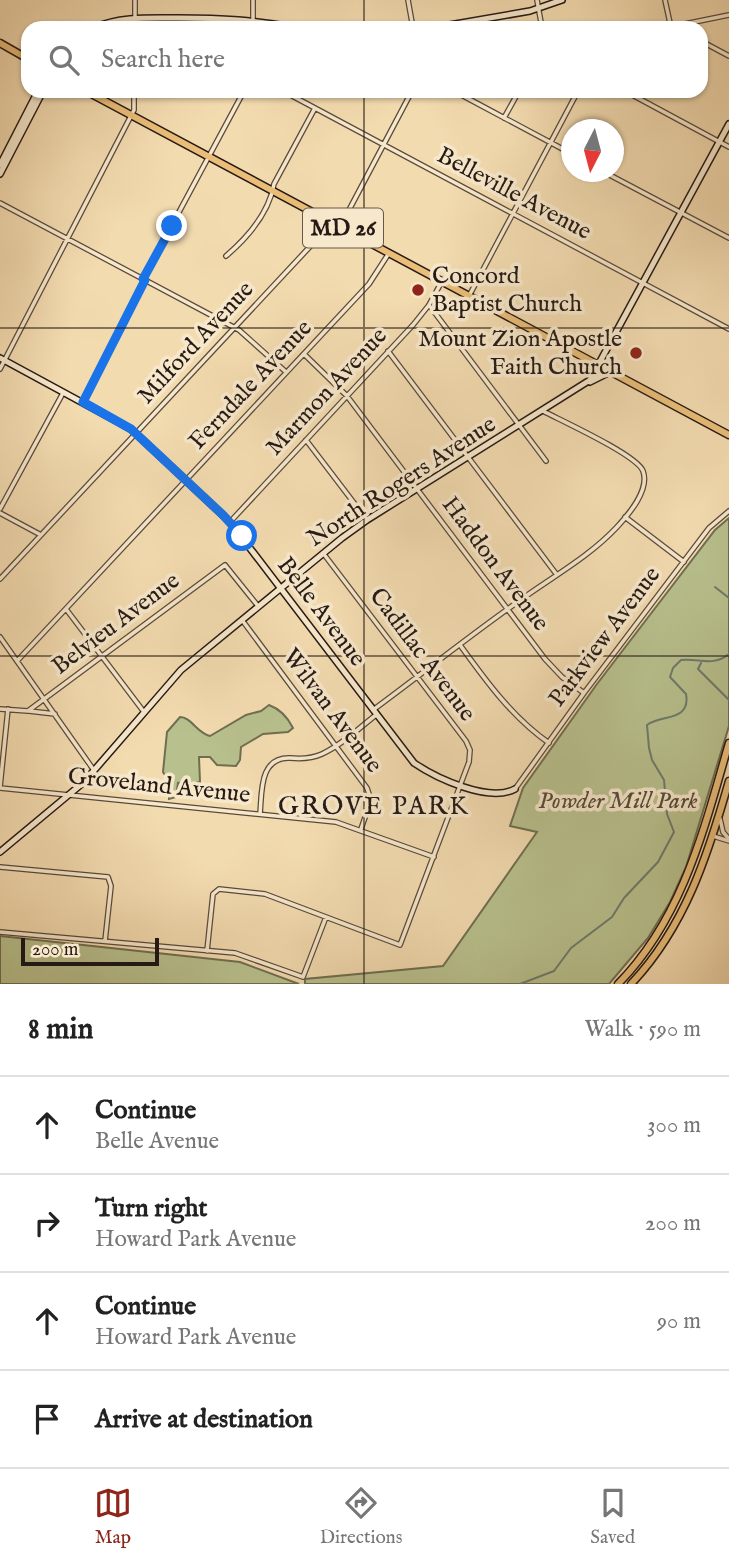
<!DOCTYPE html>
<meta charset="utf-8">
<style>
body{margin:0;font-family:"IM FELL English",serif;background:#f6f6f6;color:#222}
.compass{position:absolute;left:561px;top:119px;width:63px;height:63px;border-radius:50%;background:#fff;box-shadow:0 2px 5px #0004;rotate:186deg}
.scale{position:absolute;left:21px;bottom:18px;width:138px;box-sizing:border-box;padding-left:7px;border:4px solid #261a15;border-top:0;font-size:19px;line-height:24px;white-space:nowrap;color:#261a15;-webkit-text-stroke:5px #f7e8cc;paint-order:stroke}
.stop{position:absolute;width:21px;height:21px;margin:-16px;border:5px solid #1a73e8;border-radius:50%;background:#fff}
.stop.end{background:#1a73e8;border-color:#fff;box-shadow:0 2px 7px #0008}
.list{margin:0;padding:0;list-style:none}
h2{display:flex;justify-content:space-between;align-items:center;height:91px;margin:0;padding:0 28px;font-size:30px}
h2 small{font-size:23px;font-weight:400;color:#767676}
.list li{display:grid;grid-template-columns:46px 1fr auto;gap:21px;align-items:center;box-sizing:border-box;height:98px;padding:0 28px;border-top:2px solid #e0e0e0}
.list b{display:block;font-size:26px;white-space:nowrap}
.list p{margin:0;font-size:23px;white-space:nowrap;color:#767676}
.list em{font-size:23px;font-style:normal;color:#767676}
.icon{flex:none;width:38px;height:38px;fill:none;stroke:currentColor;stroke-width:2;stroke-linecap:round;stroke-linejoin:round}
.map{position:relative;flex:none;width:729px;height:984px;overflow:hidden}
.search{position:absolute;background:#fff;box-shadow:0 2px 5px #0004;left:21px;right:21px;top:21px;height:77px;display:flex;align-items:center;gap:18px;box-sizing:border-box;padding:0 24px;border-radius:21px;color:#767676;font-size:26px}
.sheet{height:483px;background:#fff}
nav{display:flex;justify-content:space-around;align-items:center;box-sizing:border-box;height:98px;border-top:2px solid #e0e0e0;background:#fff;font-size:19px;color:#767676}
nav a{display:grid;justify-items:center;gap:4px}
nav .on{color:#8f2418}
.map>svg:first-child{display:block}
.green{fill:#b8c18e;stroke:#6f6e52;stroke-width:2}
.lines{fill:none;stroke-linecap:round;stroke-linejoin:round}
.stream{stroke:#6d7b6d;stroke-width:2}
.street-casing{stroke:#594a3c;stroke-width:6}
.secondary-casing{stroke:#261a15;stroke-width:8}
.primary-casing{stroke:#261a15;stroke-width:9}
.street{stroke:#f7e8cc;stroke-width:3.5}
.secondary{stroke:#f7e8cc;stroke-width:5}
.primary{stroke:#eabe78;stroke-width:6}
.route{stroke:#1a73e8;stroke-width:9}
.grid{fill:none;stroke:#261a15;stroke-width:2;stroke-opacity:0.55}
.poi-dot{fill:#8f2418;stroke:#f7e8cc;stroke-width:2.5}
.labels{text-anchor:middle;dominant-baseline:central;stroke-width:7;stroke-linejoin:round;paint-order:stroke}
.shield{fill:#f7e8cc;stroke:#65584c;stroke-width:2}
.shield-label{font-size:23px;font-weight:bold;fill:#261a15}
.street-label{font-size:24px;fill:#261a15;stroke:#f7e8cc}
.poi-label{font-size:24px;fill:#261a15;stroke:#f7e8cc;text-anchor:start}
.park-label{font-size:24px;font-style:italic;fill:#524c39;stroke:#f7e8cc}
.neighbourhood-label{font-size:26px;letter-spacing:2px;fill:#261a15;stroke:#f7e8cc}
</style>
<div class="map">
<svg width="729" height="984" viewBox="0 0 729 984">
<rect width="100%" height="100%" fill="#f3dbb0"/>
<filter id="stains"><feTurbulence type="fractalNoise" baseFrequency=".00286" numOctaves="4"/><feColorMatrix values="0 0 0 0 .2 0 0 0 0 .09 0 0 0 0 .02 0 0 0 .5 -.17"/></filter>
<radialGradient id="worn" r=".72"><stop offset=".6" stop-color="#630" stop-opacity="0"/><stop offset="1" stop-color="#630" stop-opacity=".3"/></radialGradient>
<path class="green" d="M729 518V726L686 867 670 902 648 938 609 984H305V979L443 966 537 832 510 826 523 788 597 684 715 530Z
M269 705C280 709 288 718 293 728L288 732 263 734 241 747 240 760 236 766 217 765 210 757H199L200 782 192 784 189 787 185 782 178 783 176 797 169 799 170 783 163 772 167 732 180 717C191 717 197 733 210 736L246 715 261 711Z
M0 936 240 962 299 984H0Z"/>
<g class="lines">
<path class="stream" d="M715 587 729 598
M701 663 698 669 729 700
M520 984 554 971 571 948 612 917 624 898 658 862 674 832 667 814 664 780 652 760 649 748 647 725C661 714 691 722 686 694L670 677 673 668 681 660C699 658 713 667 729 654"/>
<g class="street-casing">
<path id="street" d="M408 0 413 28
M537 0 542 28
M665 0 670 23 676 28
M135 28V0
M253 28V0
M665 28 729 15
M701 41 729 56
M283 91 729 329
M454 91 572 154
M625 91 729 147
M504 118 519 91
M604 172 729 238
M0 203 239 330 286 372
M340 227 412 91
M226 256C247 238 269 213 274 184L315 108
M143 279 244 91
M469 296 578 91
M429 305 546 461
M388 351 557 575
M304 354 347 396 545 659 562 677 584 693
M0 369 134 110V91
M84 402 145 280
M306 440 367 520
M0 509 63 393
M0 513 41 535
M625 517 684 562
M230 522 413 325 429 305 441 283
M0 579 332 223
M66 609 144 712
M242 620 367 788 371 800 361 829
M0 637 93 769
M460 645C486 681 512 717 549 743
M18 660 369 284 389 253
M0 709 28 711 225 565 258 606
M373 710C422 674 469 636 519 601 552 577 589 557 617 527 629 514 650 490 643 471 637 455 562 421 543 411
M29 711 55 714
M0 787 8 709
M0 788 336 822 434 857
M515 789 584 693 709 528 729 511
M260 814C262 792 259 757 290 758 301 759 311 759 322 754 342 745 359 728 376 715
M720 819 723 832 729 839
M713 836 729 841
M0 867 108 877 111 886 105 941
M0 932 235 953 303 977 326 917
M207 951 213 894 219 889 265 894 400 945 469 762 470 750 466 741 323 553"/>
</g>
<g class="secondary-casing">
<path id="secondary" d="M93 28C121 16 149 18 179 18 222 18 255 20 298 28
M432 28 530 11 562 0
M0 165 38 91
M0 174 43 91
M0 358 131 429 230 522 414 763C436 778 489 803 515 789
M590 382 612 371
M0 852 84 782 181 670 342 538 367 520 590 380 729 124"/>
</g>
<g class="primary-casing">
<path id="primary" d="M0 43 28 59
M86 91 729 435
M618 984C683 918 704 829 729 743
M631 984C685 927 708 855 729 781"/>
</g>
<use href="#street" class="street"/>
<use href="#secondary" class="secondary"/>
<use href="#primary" class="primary"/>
</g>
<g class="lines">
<path class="route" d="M172 226 143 279 145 280 83 402 131 429 223 515 242 536"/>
</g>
<path class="grid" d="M364 0V28M364 91V984M0 328H729M0 656H729"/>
<g class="poi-dot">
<circle cx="418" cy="290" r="7"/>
<circle cx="636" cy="353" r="7"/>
</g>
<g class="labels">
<rect class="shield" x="303" y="208.5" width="80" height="39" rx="5"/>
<g class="shield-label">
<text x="343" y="228">MD 26</text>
</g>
<g class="street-label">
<text transform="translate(514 194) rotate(28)">Belleville Avenue</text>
<text transform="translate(196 343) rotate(-47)">Milford Avenue</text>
<text transform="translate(251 385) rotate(-47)">Ferndale Avenue</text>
<text transform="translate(327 392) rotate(-47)">Marmon Avenue</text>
<text transform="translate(402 482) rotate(-33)">North Rogers Avenue</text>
<text transform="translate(495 564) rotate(53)">Haddon Avenue</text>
<text transform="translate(321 612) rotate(53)">Belle Avenue</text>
<text transform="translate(116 624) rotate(-37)">Belvieu Avenue</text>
<text transform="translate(605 637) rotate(-53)">Parkview Avenue</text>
<text transform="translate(422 655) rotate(53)">Cadillac Avenue</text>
<text transform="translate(332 711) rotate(53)">Wilvan Avenue</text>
<text transform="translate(159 786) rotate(6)">Groveland Avenue</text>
</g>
<g class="poi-label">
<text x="432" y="276">Concord<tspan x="432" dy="28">Baptist Church</tspan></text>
<text x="622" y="339" text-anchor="end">Mount Zion Apostle<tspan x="622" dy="28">Faith Church</tspan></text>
</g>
<g class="park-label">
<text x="618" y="801">Powder Mill Park</text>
</g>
<g class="neighbourhood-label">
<text x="374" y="806">GROVE PARK</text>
</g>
</g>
<rect width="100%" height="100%" filter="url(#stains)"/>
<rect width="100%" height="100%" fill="url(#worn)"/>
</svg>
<svg class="compass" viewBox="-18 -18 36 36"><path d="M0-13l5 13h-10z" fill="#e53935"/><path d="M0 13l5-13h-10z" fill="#767676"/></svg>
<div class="scale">200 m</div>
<div class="stop" style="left:242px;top:536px"></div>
<div class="stop end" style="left:172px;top:226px"></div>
<div class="search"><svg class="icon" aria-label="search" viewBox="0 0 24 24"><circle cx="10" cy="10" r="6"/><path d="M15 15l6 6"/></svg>Search here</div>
</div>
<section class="sheet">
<h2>8 min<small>Walk · 590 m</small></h2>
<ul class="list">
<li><svg class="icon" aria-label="ahead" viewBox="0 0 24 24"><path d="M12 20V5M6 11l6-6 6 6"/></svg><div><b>Continue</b><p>Belle Avenue</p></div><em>300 m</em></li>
<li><svg class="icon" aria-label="right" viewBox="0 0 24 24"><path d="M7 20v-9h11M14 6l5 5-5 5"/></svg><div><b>Turn right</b><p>Howard Park Avenue</p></div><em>200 m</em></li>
<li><svg class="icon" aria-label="ahead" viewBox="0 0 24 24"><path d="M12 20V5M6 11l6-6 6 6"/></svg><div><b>Continue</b><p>Howard Park Avenue</p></div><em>90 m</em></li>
<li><svg class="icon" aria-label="arrive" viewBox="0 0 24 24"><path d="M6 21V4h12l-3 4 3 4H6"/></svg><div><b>Arrive at destination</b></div></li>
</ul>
</section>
<nav>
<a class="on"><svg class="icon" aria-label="map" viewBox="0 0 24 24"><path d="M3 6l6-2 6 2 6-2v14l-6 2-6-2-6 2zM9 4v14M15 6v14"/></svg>Map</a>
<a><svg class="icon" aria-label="directions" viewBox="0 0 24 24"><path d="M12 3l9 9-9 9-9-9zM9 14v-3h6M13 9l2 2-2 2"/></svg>Directions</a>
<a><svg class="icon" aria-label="saved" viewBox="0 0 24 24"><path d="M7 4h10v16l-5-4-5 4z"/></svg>Saved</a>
</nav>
